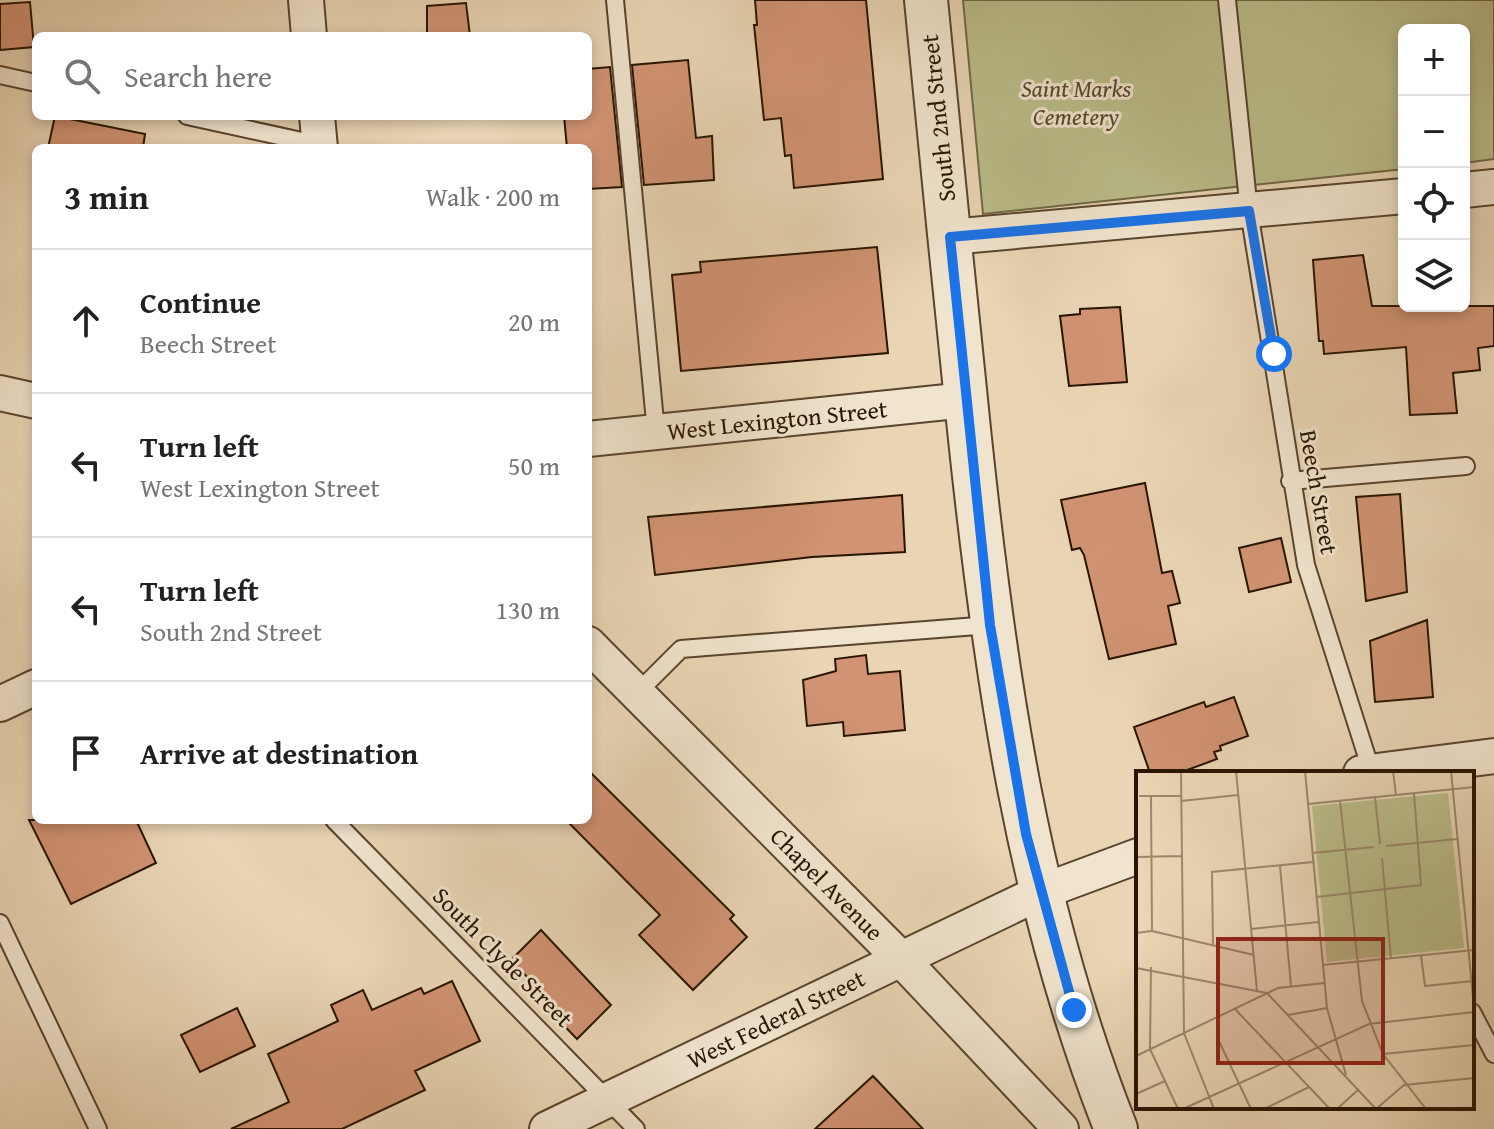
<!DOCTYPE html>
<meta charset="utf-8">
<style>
body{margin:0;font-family:"Gentium Book Plus",serif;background:#f2f2f2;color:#202124}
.controls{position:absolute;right:24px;top:24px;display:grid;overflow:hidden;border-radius:12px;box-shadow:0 4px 12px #0003}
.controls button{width:72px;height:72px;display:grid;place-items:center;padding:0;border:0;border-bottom:2px solid #e0e0e0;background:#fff;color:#202124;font:40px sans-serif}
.stop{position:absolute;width:24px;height:24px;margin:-18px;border:6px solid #1a73e8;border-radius:50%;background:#fff}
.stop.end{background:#1a73e8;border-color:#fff;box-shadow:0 2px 8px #0008}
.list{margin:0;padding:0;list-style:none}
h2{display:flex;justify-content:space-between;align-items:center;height:104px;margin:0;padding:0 32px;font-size:34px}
h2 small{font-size:26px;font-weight:400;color:#757577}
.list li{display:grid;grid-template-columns:52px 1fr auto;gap:24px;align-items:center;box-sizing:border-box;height:144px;padding:0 32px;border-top:2px solid #e0e0e0}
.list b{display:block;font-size:30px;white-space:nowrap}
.list p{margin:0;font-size:26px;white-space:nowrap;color:#757577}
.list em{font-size:26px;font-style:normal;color:#757577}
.icon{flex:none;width:44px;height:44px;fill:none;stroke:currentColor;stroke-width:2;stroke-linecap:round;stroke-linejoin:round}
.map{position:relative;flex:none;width:1494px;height:1129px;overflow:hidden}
.search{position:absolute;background:#fff;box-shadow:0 4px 12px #0003;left:32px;top:32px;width:560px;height:88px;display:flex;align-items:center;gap:20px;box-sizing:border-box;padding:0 28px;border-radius:12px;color:#757577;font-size:30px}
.panel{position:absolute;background:#fff;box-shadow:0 4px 12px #0003;left:32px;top:144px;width:560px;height:680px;border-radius:12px}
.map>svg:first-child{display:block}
.green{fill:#babc8a;stroke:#716845;stroke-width:2}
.building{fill:#d19373;stroke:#281400;stroke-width:2}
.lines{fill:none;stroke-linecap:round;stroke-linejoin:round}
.service-casing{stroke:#58442d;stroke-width:20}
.minor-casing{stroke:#58442d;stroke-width:38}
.tertiary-casing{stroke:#58442d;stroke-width:46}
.service{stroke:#f1e4ce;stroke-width:16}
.minor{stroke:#f1e4ce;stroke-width:34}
.tertiary{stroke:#f1e4ce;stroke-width:42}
.route{stroke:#1a73e8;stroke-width:10}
.labels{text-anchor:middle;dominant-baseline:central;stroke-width:6;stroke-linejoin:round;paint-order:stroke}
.park-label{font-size:24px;font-style:italic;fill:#544629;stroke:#f1e4ce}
.street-label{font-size:24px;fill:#281400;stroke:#f1e4ce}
.inset-road{fill:none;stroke:#9c886c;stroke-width:2}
.view{fill:#8f2418;fill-opacity:0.15;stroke:#8f2418;stroke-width:4}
.inset-edge{fill:none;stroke:#281400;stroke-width:4}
</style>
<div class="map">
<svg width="1494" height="1129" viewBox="0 0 1494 1129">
<rect width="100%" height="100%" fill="#e9d5b4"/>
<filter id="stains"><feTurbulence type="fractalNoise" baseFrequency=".0025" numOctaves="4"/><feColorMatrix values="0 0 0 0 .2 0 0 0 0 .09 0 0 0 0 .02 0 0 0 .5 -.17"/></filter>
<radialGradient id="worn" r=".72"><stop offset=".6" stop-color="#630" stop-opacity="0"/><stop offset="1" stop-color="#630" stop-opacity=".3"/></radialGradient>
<path class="green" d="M963 0H1494V159L1464 163V30H1404V169L983 214Z"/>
<path class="building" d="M755 0H866L883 179 794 188 791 155 785 156 781 118 764 120 754 25H757Z
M30 2 34 47 0 50V4Z
M466 3 470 36H427V6Z
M688 60 696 138 712 136 714 180 644 185 632 65Z
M610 67 622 187 588 189V148H567L564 116H588V69Z
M55 116 145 134 143 148H48Z
M877 247 888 353 681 371 672 275 701 272 700 262Z
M1363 255 1372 306H1494V346L1478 348 1480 370 1453 373 1457 413 1410 415 1406 347 1324 354 1323 341H1319L1313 260Z
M1120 307 1127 382 1069 386 1060 316 1080 314V309Z
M1145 483 1162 573 1172 571 1180 603 1168 606 1176 644 1109 659 1084 555 1080 548 1072 550 1061 500Z
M1400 494 1407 592 1366 601 1356 497Z
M902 495 905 552 812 557 655 575 648 517Z
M1281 538 1291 582 1249 592 1239 548Z
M1427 620 1433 697 1375 702 1370 641Z
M866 655 868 674 900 671 905 730 844 736 843 722 807 726 803 680 836 671 835 659Z
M1234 697 1248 736 1220 746 1221 750 1214 752 1217 759 1179 773H1150L1134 727 1204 702 1206 707Z
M588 770 734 915 730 919 747 937 693 990 639 935 660 915 566 820H588Z
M29 820H136L156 863 71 904Z
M541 930 611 1005 577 1039 548 1009 553 1004 511 960Z
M452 981 480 1041 415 1071 425 1090 342 1129H231L289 1102 268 1054 338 1021 331 1005 363 990 372 1010 421 988 424 994Z
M237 1008 255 1046 200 1072 181 1035Z
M873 1076 923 1129H815Z"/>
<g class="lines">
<g class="service-casing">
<path id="service" d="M615 0 656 432
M1227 0 1249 211 1306 565 1372 773
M0 75 36 83
M187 116 320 145
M1290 481 1466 466
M636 694 681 649 990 625
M334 820 636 1129
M0 923 98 1129
M1472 1012 1494 1054"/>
</g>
<g class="minor-casing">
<path id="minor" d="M306 0 309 36
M317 116 320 148
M1464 190 1494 187
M950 237 1404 196
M0 393 36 401
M588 439 966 400
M588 644 901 959 1061 1129
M0 704 36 687
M1361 773 1494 756
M547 1129 1041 892 1138 856"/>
</g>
<g class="tertiary-casing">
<path id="tertiary" d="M926 0C941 146 954 293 970 439 995 674 1028 908 1116 1129"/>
</g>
<use href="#service" class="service"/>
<use href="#minor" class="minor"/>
<use href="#tertiary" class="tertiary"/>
</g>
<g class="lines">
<path class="route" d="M1074 1010 1026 834 990 625 950 237 1249 211 1274 354"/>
</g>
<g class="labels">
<g class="park-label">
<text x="1076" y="88">Saint Marks<tspan x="1076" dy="28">Cemetery</tspan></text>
</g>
<g class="street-label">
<text transform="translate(938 118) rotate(-96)">South 2nd Street</text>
<text transform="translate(777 420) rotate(-6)">West Lexington Street</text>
<text transform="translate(1319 492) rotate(80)">Beech Street</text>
<text transform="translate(827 884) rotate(45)">Chapel Avenue</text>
<text transform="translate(503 957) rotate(45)">South Clyde Street</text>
<text transform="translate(776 1019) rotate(-26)">West Federal Street</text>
</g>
</g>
<g transform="translate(1136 771)">
<rect width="338" height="338" fill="#e9d5b4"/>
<path d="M312 22 328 177 191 191 176 35Z" fill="#babc8a"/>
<path class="inset-road" d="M45 0 48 262 78 338M100 0 121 220M169 0 191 237 210 304M257 0 260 24M315 0 338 236M3 25H45M15 25 16 160M239 26 244 73M45 30 102 24M204 30 226 230 247 283 290 338M172 33 338 16M250 75 321 68M176 82 238 76M0 86 46 85M246 87 255 188M144 95 155 215M180 126 285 114 278 23M115 158 183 151M0 162 16 160 118 184M77 175 76 101 177 91M285 184 289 215 337 210M187 194 338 179M15 196 14 278 42 338M0 197 131 222 240 338M81 211 82 268 115 338M99 238 194 338M152 244 191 237M247 283 338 274M0 285 142 217 189 212M0 323 29 310M47 338 233 253 338 241M128 338 173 316M201 338 223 318M240 338 268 314 338 307"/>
<path class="view" d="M82 168H247V292H82Z"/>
<rect width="338" height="338" class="inset-edge"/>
</g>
<rect width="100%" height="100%" filter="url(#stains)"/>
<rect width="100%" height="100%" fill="url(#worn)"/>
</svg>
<div class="controls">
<button>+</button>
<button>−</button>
<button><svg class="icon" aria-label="locate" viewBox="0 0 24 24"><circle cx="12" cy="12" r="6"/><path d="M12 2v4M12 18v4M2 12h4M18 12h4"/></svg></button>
<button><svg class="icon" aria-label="layers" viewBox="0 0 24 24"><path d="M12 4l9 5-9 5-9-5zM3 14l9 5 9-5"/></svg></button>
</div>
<div class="stop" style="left:1274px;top:354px"></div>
<div class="stop end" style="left:1074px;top:1010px"></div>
<div class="search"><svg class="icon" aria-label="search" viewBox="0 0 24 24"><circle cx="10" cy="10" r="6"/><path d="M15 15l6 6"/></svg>Search here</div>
<section class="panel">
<h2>3 min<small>Walk · 200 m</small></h2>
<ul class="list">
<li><svg class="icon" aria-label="ahead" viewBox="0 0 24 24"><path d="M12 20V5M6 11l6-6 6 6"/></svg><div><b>Continue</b><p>Beech Street</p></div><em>20 m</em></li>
<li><svg class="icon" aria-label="left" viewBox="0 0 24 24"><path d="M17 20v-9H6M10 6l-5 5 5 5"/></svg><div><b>Turn left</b><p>West Lexington Street</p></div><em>50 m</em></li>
<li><svg class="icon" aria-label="left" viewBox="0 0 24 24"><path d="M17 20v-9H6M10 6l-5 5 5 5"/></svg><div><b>Turn left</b><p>South 2nd Street</p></div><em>130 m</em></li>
<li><svg class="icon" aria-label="arrive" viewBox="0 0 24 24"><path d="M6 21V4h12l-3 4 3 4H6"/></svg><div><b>Arrive at destination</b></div></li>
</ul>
</section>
</div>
